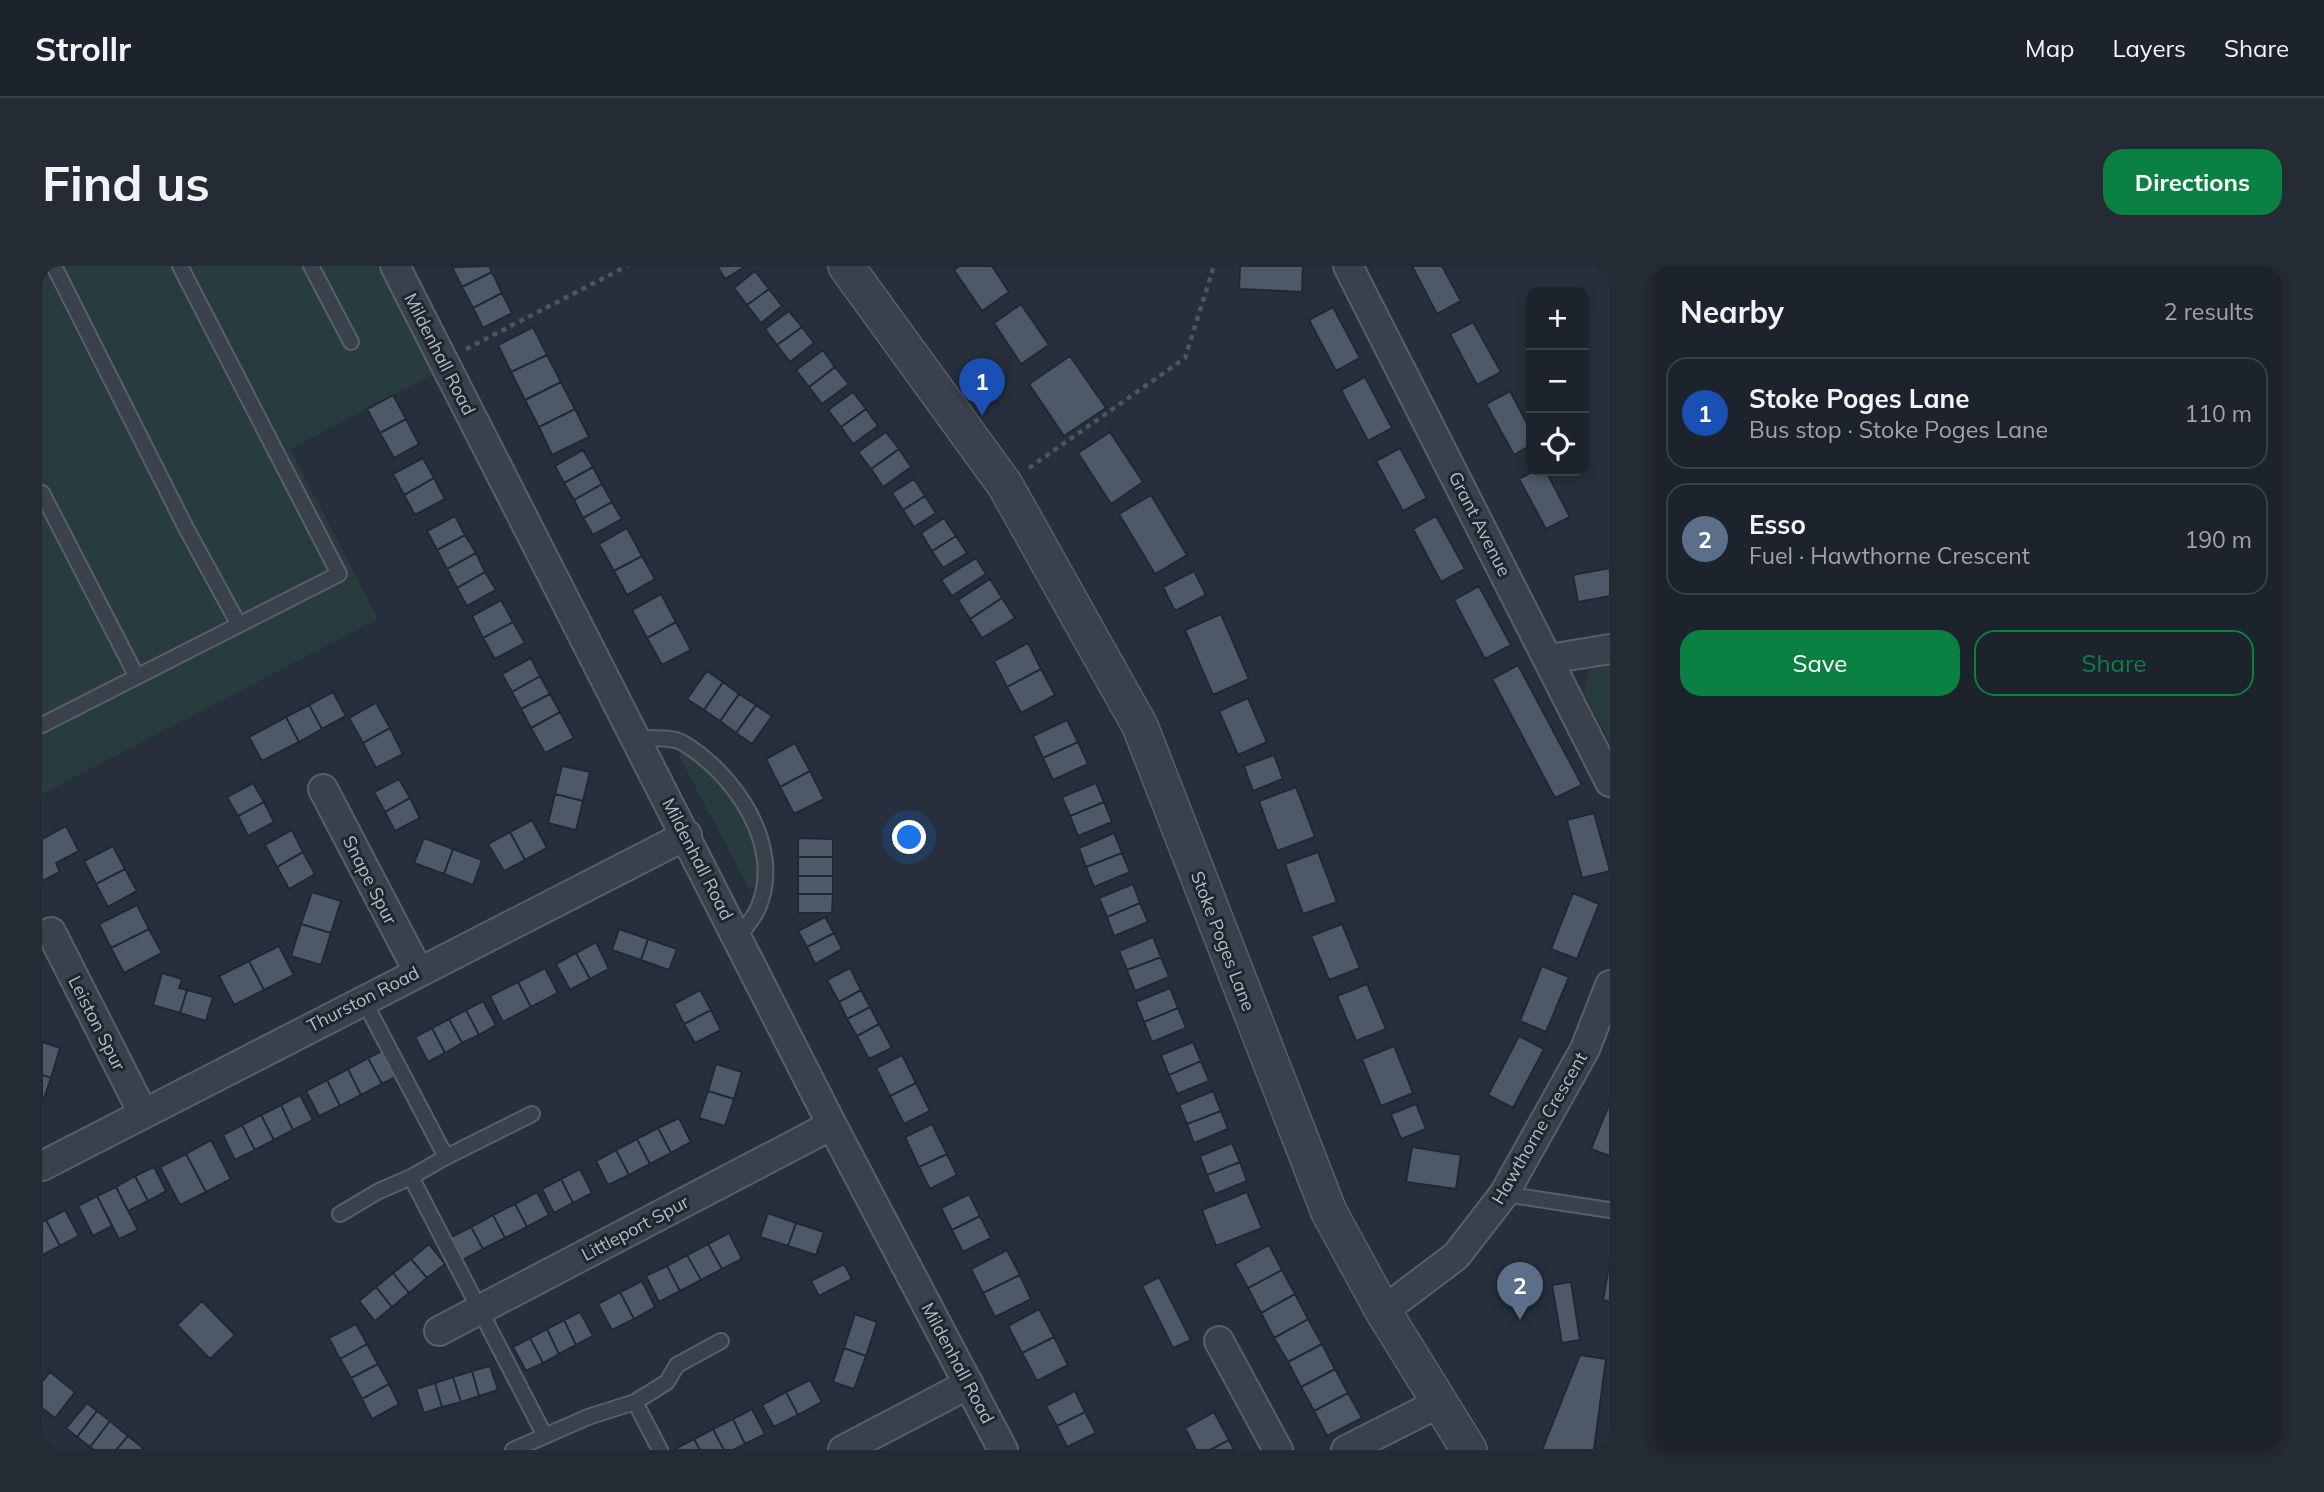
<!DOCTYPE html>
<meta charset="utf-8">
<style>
body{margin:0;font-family:Mulish,sans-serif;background:#252b34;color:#f1f3f6}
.controls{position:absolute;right:21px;top:21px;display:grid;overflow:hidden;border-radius:14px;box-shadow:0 4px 10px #0003}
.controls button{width:63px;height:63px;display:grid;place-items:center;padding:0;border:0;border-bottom:2px solid #3a4048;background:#1c232c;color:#f1f3f6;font:35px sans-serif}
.you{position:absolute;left:868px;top:572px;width:24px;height:24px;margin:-18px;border:5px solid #fff;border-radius:50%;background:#1a73e8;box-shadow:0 0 0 10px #1a73e833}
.badge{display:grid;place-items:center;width:46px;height:46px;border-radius:50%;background:#0b8043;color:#fff;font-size:23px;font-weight:700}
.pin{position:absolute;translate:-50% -58px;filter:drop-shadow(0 2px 4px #0008)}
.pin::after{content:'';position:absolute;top:37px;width:24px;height:21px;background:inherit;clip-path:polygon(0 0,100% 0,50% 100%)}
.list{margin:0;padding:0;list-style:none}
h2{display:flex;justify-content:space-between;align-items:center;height:91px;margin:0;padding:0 28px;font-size:30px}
h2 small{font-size:23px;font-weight:400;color:#a0a4a9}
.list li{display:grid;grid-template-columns:46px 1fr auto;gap:21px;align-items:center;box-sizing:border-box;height:112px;margin:0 14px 14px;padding:0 14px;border:2px solid #3a4048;border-radius:21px}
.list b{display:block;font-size:26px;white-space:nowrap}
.list p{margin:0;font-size:23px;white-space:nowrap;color:#a0a4a9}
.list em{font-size:23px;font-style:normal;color:#a0a4a9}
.actions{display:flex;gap:14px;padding:21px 28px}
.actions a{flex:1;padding:16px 0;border:2px solid #0b8043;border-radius:21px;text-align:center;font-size:24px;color:#0b8043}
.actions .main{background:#0b8043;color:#fff}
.icon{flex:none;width:38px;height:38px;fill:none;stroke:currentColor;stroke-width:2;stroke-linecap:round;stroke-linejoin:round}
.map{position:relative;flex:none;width:1568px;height:1184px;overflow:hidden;border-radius:21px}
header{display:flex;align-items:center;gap:42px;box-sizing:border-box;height:98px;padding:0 35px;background:#1c232c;border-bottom:2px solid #3a4048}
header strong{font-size:33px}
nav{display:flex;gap:38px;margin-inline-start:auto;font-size:24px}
.intro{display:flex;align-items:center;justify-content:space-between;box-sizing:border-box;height:168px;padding:0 42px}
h1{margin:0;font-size:49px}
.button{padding:18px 32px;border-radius:21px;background:#0b8043;color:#fff;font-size:24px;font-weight:700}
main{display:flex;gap:42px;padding:0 42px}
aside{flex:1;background:#1c232c;border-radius:21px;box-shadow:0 4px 10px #0003}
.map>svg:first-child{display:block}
.green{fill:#293c3d}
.building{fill:#4e5967;stroke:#212832;stroke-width:2}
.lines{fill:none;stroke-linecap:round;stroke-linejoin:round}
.service-casing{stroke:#585f69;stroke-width:18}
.minor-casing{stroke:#585f69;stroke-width:32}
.tertiary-casing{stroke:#585f69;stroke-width:38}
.path{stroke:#48595b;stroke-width:4.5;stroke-dasharray:5 5;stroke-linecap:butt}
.service{stroke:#3a414c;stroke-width:14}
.minor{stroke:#3a414c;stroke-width:28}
.tertiary{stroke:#3a414c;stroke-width:35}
.labels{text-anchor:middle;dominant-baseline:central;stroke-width:6;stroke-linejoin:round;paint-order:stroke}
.street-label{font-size:18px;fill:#b5bcc7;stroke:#1f2630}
</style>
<header>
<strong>Strollr</strong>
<nav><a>Map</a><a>Layers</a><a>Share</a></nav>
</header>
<div class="intro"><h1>Find us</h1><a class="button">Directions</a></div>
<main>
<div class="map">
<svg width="1568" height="1184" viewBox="0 0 1568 1184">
<rect width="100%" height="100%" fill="#262f3b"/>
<path class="green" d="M0 0H335L391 108 248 183 336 353 0 528Z
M1568 392V477L1542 426 1547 405Z
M643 486C670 510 711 540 716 579 718 592 717 605 717 617L708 624 637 490Z"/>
<path class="building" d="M447 0 450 6 420 21 410 1Z
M675 0H704L683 13Z
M918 0H950L967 26 940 45 912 4Z
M1198 0H1261L1260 26 1197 23Z
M1370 0H1400L1419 35 1395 48Z
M713 5 727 23 705 39 692 22Z
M450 6 460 27 431 42 420 21Z
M727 23 740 40 719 57 705 39Z
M460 27 470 47 441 62 431 42Z
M979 38 1007 79 979 98 952 57Z
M1291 41 1318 92 1294 105 1267 54Z
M747 45 760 61 735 79 723 63Z
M1431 56 1459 106 1435 119 1408 68Z
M491 61 505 89 469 106 456 79Z
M760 61 772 77 748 96 735 79Z
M781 84 793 101 767 121 754 104Z
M505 89 519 116 483 134 469 106Z
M1028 90 1064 142 1022 170 987 118Z
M793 101 807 118 780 138 767 121Z
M1323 111 1350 162 1326 175 1299 124Z
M519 116 533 143 497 161 483 134Z
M1468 125 1489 165V179L1472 189 1444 138Z
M811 126 824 143 799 161 786 144Z
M351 129 364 153 338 167 325 143Z
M533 143 547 171 510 189 497 161Z
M824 143 836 160 811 178 799 161Z
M364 153 377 178 352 192 338 167Z
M844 166 857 183 829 203 816 186Z
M1068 166 1101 216 1069 238 1036 187Z
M1358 182 1385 232 1361 245 1334 195Z
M857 183 869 201 841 221 829 203Z
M541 184 551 201 522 217 513 200Z
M381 192 392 212 362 229 351 208Z
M551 201 560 218 532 234 522 217Z
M1492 205H1504L1528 251 1504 263 1477 213Z
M392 212 403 233 373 249 362 229Z
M872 213 883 230 861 244 850 227Z
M560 218 570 236 541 252 532 234Z
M1109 229 1145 289 1113 308 1077 248Z
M883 230 894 247 872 261 861 244Z
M570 236 580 253 551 269 541 252Z
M413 250 423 269 395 284 385 265Z
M1394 250 1423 303 1399 316 1371 263Z
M902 252 914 270 890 285 879 267Z
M585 262 600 290 572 305 557 278Z
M423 269 434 287 405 303 395 284Z
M914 270 925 287 901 302 890 285Z
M434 287 443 306 415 322 405 303Z
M600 290 613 313 585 329 572 305Z
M934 292 944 308 910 330 899 314Z
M1568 302V330L1536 336 1531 309Z
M1152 305 1164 329 1133 345 1121 321Z
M443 306 454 324 425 340 415 322Z
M948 313 960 332 928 353 916 334Z
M1437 320 1469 379 1443 393 1412 334Z
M619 328 634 356 605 372 590 344Z
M960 332 973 352 940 372 928 353Z
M459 334 471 356 441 372 430 350Z
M1179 348 1207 413 1171 429 1143 364Z
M471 356 483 377 453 393 441 372Z
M634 356 649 384 620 399 605 372Z
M986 377 999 403 965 421 952 395Z
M489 392 498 410 470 426 460 408Z
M1476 399 1540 519 1513 532 1450 413Z
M999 403 1013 429 979 447 965 421Z
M665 405 681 416 662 444 645 433Z
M498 410 508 428 479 443 470 426Z
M681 416 697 428 678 455 662 444Z
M291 426 304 450 280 463 267 439Z
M508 428 518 446 489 462 479 443Z
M697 428 714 439 694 467 678 455Z
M1206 432 1225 476 1196 489 1177 445Z
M334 437 348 462 321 477 307 452Z
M267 439 280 463 257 476 244 451Z
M714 439 730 450 710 478 694 467Z
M518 446 532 472 503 487 489 462Z
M244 451 257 476 220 495 207 471Z
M1025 454 1036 476 1001 492 991 470Z
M348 462 361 488 334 502 321 477Z
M1036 476 1046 498 1011 514 1001 492Z
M753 477 768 505 738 521 724 493Z
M1232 489 1241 513 1211 525 1202 500Z
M520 500 548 506 541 535 513 528Z
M768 505 782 533 752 548 738 521Z
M357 513 368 532 343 546 332 526Z
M211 517 222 536 196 550 185 531Z
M1054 517 1062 536 1028 550 1020 531Z
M1254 521 1273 571 1235 585 1217 535Z
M513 528 541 535 534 564 506 557Z
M368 532 378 552 353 565 343 546Z
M222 536 232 556 206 570 196 550Z
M1062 536 1070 556 1036 570 1028 550Z
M1552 547 1568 605 1540 612 1525 554Z
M490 554 505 582 483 594 468 566Z
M24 560 37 585 14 597 18 606 0 615V573Z
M250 564 261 586 235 601 223 579Z
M468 566 483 594 462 605 446 578Z
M1072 567 1080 587 1044 601 1037 582Z
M382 572 411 583 402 608 372 597Z
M756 572 791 573V591H756Z
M71 580 83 603 54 618 42 595Z
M411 583 440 594 431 619 402 608Z
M261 586 273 608 247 623 235 601Z
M1276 586 1295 636 1261 648 1243 598Z
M1080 587 1088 606 1052 621 1044 601Z
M756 591H791V610H756Z
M83 603 95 625 66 641 54 618Z
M756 610H791V628H756Z
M1091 618 1098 637 1065 651 1057 632Z
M270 626 299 635 289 667 259 658Z
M1531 627 1557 638 1535 693 1509 683Z
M756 628H791L790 647H756Z
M1098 637 1106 656 1072 670 1065 651Z
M95 639 107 663 69 682 57 658Z
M783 651 792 667 765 681 756 665Z
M259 658 289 667 279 699 249 690Z
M1300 658 1318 702 1287 714 1269 670Z
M107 663 120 687 82 707 69 682Z
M577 663 606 673 599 694 570 684Z
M792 667 800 683 773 698 765 681Z
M1111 671 1119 691 1085 704 1077 685Z
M606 673 635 683 627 704 599 694Z
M554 676 567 703 548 713 534 687Z
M237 680 252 709 222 724 207 695Z
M534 687 548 713 528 724 514 698Z
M1119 691 1127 711 1093 725 1085 704Z
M207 695 222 724 192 739 177 710Z
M1500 700 1527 711 1504 766 1478 755Z
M503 702 516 727 489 741 476 716Z
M808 702 819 724 797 736 785 714Z
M120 707 140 713 137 722 145 724 138 747 111 739Z
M476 716 489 741 461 756 448 730Z
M1325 718 1344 763 1314 775 1295 730Z
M1128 722 1136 742 1102 756 1094 736Z
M145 724 171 731 164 755 138 747Z
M658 724 669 744 642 758 632 738Z
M819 724 828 741 805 753 797 736Z
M441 735 454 759 437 769 424 744Z
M828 741 837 758 815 770 805 753Z
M1136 742 1144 762 1110 776 1102 756Z
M424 744 437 769 420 777 407 753Z
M669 744 679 764 653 777 642 758Z
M407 753 420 777 403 787 390 762Z
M837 758 850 782 827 793 815 770Z
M390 762 403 787 386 796 373 771Z
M1477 770 1502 783 1471 842 1446 829Z
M0 776 18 782 9 812 0 809Z
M1151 776 1159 795 1127 809 1119 789Z
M1352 780 1371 827 1339 840 1320 793Z
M347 781 361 807 340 818 326 792Z
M860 789 874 817 848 830 834 802Z
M326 792 340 818 319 829 306 803Z
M1159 795 1167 815 1135 828 1127 809Z
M674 798 700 806 692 833 666 825Z
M306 803 319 829 298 840 285 814Z
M0 809 9 812 0 838Z
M285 814 298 840 277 850 264 825Z
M874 817 888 845 862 858 848 830Z
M666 825 692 833 683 860 657 852Z
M1171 825 1179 845 1145 858 1137 839Z
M258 829 271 854 251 864 239 839Z
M1568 836V890L1549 883Z
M1374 838 1384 863 1359 873 1349 848Z
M239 839 251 864 232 874 219 849Z
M1179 845 1186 863 1152 877 1145 858Z
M219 849 232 874 213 884 200 859Z
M637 852 649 876 629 887 616 862Z
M890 858 905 888 877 901 863 871Z
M200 859 213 884 193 894 181 869Z
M616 862 629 887 608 898 595 873Z
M595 873 608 898 587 909 574 884Z
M169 874 189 913 164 926 144 888Z
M1190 877 1198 896 1165 909 1158 890Z
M1370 881 1419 889 1414 923 1364 916Z
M574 884 587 909 566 919 554 895Z
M144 888 164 926 138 939 118 901Z
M905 888 915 909 888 923 877 901Z
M1198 896 1205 915 1173 928 1165 909Z
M112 901 124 925 106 935 93 910Z
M538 903 550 927 531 937 519 913Z
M93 910 106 935 86 945 74 921Z
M519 913 531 937 512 947 500 923Z
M74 921 96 964 77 973 55 930Z
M495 926 507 949 485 961 473 938Z
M1205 926 1220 962 1174 980 1160 944Z
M927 928 938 950 910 964 899 942Z
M55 930 70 960 51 970 36 940Z
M473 938 485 961 463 972 451 949Z
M23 944 37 970 18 980 4 954Z
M726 947 754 957 746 980 718 971Z
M451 949 463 972 441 983 429 961Z
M938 950 949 972 921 986 910 964Z
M4 954 18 980 0 989V956Z
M754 957 782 966 774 989 746 980Z
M429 961 441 983 419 995 407 972Z
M687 967 700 993 680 1003 666 978Z
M387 978 403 998 385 1012 369 993Z
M666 978 680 1003 659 1014 645 989Z
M1227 979 1240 1004 1206 1022 1193 998Z
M965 984 978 1009 941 1027 929 1003Z
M645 989 659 1014 638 1025 625 1000Z
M369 993 385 1012 367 1027 351 1007Z
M1568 994V1036L1561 1034Z
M802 998 810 1013 777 1030 769 1015Z
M625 1000 638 1025 617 1036 604 1010Z
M1240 1004 1253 1028 1219 1047 1206 1022Z
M351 1007 367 1027 350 1041 334 1021Z
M978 1009 989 1033 953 1051 941 1027Z
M1117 1011 1149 1074 1131 1082 1100 1020Z
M600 1015 613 1041 592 1053 578 1026Z
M1529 1016 1538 1074 1520 1077 1510 1019Z
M334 1021 350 1041 333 1055 317 1035Z
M578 1026 592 1053 570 1064 556 1038Z
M1253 1028 1266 1053 1232 1072 1219 1047Z
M160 1035 193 1069 168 1093 135 1059Z
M997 1043 1012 1071 980 1087 966 1060Z
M538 1046 551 1070 534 1079 522 1054Z
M813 1048 835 1056 824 1090 802 1082Z
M1266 1053 1280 1078 1246 1096 1232 1072Z
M522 1054 534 1079 517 1088 505 1063Z
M314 1058 325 1078 298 1093 287 1072Z
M505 1063 517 1088 501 1097 488 1072Z
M1012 1071 1026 1099 995 1115 980 1087Z
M488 1072 501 1097 484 1105 471 1081Z
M325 1078 336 1098 309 1112 298 1093Z
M1280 1078 1293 1103 1259 1121 1246 1096Z
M802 1082 824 1090 812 1123 791 1116Z
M1538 1089 1564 1093 1552 1184H1500Z
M336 1098 347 1118 320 1133 309 1112Z
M448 1100 456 1124 437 1130 430 1105Z
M1293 1103 1306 1127 1272 1145 1259 1121Z
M430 1105 437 1130 419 1136 411 1111Z
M8 1106 33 1126 13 1152 0 1142V1116Z
M411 1111 419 1136 400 1141 393 1117Z
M768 1114 780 1136 756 1149 744 1126Z
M393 1117 400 1141 382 1147 374 1123Z
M347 1118 357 1138 330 1153 320 1133Z
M1033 1125 1043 1146 1015 1160 1004 1140Z
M744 1126 756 1149 732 1161 720 1139Z
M1306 1127 1320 1152 1285 1170 1272 1145Z
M45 1137 55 1145 35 1171 24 1162Z
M710 1143 723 1168 703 1178 691 1153Z
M55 1145 68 1155 48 1181 35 1171Z
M1043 1146 1054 1167 1025 1181 1015 1160Z
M1172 1146 1187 1174 1168 1184H1154L1143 1162Z
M691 1153 703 1178 691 1184H682L671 1163Z
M68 1155 86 1170 74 1184H52L48 1181Z
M671 1163 682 1184H658L652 1173Z
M86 1170 101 1182 99 1184H74Z
M652 1173 658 1184H633V1183Z
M1187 1174 1192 1184H1168Z"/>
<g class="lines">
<g class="service-casing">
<path id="service" d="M12 0 144 262 197 359
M269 0 309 76
M0 227 95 411
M0 459 297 308 138 0
M593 472C607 473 630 470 641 477 693 508 741 579 717 640 713 651 703 662 696 671
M321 733 404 891 369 911 503 1170
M404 891 490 848
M1462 928 1568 944
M298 948 337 925 369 911
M593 1136 625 1116 635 1099 679 1075
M471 1184 546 1151 593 1136 618 1184"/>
</g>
<g class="minor-casing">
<path id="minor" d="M353 0 790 859 961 1184
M1306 0 1568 516
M1507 393 1568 383
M281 523 376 705
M9 666 101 847
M0 900 645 569
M1341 1045 1414 990 1462 928 1543 783 1568 719
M397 1065 790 859
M1177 1075 1236 1184
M801 1184 927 1118
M1304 1184 1397 1137"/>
</g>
<g class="tertiary-casing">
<path id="tertiary" d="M804 0 963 219 1098 460 1287 946 1341 1045 1427 1184"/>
</g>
<path class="path" d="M424 83 585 0
M987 202 1143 92 1172 0"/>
<use href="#service" class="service"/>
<use href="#minor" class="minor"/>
<use href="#tertiary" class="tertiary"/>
</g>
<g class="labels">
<g class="street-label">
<text transform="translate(398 88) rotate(63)">Mildenhall Road</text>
<text transform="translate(1438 258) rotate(63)">Grant Avenue</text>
<text transform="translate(656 593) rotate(63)">Mildenhall Road</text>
<text transform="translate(328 614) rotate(63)">Snape Spur</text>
<text transform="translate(1181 675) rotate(69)">Stoke Poges Lane</text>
<text transform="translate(321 733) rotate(-27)">Thurston Road</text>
<text transform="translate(55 757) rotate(63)">Leiston Spur</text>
<text transform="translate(1497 862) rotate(-60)">Hawthorne Crescent</text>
<text transform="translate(593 962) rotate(-28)">Littleport Spur</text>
<text transform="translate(916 1097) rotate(62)">Mildenhall Road</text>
</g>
</g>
</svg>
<div class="controls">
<button>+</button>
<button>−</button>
<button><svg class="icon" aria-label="locate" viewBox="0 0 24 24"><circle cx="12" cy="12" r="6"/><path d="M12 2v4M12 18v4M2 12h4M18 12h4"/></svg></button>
</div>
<div class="you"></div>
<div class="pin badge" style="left:940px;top:150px;background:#1a4fb4">1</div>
<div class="pin badge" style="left:1478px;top:1054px;background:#5c6f8a">2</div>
</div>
<aside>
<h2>Nearby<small>2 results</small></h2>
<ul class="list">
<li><span class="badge" style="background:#1a4fb4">1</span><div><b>Stoke Poges Lane</b><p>Bus stop · Stoke Poges Lane</p></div><em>110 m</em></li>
<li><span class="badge" style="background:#5c6f8a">2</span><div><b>Esso</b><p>Fuel · Hawthorne Crescent</p></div><em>190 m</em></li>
</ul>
<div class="actions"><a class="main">Save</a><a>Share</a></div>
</aside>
</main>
